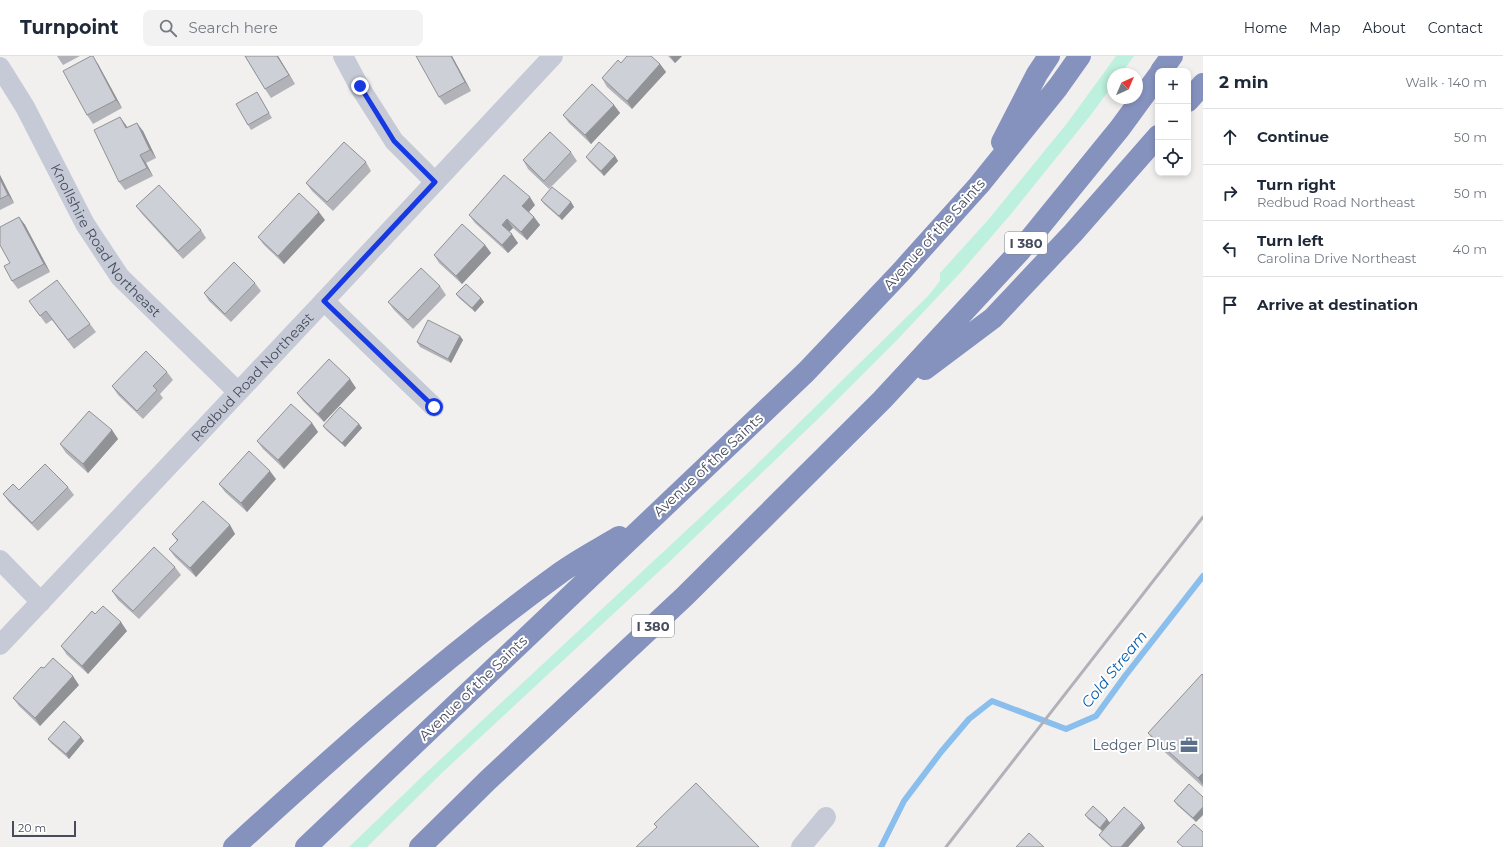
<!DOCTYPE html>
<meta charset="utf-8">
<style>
body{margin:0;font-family:Montserrat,sans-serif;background:#f2f2f3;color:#1f2937}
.controls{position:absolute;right:12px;top:12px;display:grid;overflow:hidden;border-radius:8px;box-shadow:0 2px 6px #0003}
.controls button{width:36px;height:36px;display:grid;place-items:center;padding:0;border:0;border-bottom:1px solid #e0e1e3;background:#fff;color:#1f2937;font:20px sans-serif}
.compass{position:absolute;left:1107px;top:12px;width:36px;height:36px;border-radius:50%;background:#fff;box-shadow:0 2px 6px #0003;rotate:44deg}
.scale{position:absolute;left:12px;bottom:10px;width:64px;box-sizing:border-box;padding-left:4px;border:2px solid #474c5d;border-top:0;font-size:11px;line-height:14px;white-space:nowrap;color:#474c5d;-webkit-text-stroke:3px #fff;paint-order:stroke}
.stop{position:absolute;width:12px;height:12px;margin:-9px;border:3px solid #1739e4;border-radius:50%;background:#fff}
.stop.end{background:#1739e4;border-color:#fff;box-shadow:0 1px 4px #0008}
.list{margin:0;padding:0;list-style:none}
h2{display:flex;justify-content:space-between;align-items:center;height:52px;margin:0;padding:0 16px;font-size:17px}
h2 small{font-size:13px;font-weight:400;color:#747a83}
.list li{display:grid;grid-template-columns:26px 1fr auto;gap:12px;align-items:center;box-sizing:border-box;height:56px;padding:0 16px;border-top:1px solid #e0e1e3}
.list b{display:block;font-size:15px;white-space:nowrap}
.list p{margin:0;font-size:13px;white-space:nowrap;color:#747a83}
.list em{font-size:13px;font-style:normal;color:#747a83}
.icon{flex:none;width:22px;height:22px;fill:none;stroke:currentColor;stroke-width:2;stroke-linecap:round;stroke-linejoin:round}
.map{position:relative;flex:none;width:1203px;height:791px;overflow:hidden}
header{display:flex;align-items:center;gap:24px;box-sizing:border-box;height:56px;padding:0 20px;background:#fff;border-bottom:1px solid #e0e1e3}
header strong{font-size:19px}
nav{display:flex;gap:22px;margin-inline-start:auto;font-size:14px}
.search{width:280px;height:36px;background:#f2f2f3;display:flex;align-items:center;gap:10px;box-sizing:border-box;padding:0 14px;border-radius:8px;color:#747a83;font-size:15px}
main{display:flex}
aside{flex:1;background:#fff}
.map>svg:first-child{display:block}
.green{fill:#bdf0de}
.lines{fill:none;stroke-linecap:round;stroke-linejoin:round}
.stream{stroke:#89beed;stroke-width:6}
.minor{stroke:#c5cad6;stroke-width:20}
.motorway{stroke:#8692be;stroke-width:22}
.rail{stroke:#b1b2b9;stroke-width:3}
.wall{fill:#b1b3b9}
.shaded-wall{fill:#909296}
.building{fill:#ced0d7;stroke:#909296}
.route{stroke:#1739e4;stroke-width:5}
.labels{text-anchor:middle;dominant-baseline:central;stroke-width:4;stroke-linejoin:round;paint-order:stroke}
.shield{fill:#fff;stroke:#7e828e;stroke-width:1}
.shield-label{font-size:13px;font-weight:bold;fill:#474c5d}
.street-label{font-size:14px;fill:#474c5d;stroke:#fff}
.service-label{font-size:14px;fill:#4e5e75;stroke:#fff;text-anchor:end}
.water-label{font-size:15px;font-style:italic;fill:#0a5fac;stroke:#fff}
</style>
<header>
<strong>Turnpoint</strong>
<div class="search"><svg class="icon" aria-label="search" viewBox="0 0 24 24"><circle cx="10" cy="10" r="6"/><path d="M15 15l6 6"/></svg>Search here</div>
<nav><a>Home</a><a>Map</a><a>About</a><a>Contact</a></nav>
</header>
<main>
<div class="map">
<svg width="1203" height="791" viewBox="0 0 1203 791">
<rect width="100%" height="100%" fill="#f2f0ef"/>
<path class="green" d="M1116 0H1134L1121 18H1113V29L1090 60 1011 158 961 216 897 284 822 359 666 509 445 714 367 791H349L428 715 749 416 928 240 940 225V217L988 164 1068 66Z"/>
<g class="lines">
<path class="stream" d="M881 791 904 745 941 696 969 663 992 645 1066 673 1096 660 1125 620 1203 520"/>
<g class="minor">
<path d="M343 0 359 30 394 85 435 126"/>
<path id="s1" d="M0 11 25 51 85 168 120 221 238 336"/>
<path d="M324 245 434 351"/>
<path d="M0 504 41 546"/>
<path id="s2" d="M0 589 324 245 553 0"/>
<path d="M801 791 826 761"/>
</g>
<path class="motorway" d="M1161 15 1172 0
M1188 45 1203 28
M1002 86 1037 18 1049 0
M925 313 993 262 1073 177 1158 80
M234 791C339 695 445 600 560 517 578 504 599 493 619 481
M306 791 806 316 900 217 979 129 1058 31 1080 0
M420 791 487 725 685 540 882 344 1020 195 1120 72 1158 20"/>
<path class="rail" d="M946 791 1203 461"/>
</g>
<path class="wall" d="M57 0H80L63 9Z
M245 0H278L295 28 271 42 265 33Z
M452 0 471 35 445 49 439 41Z
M668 0H682L675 7Z
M621 7 660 8 666 16 632 53 607 31 602 22Z
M98 8 122 52 93 68 87 59Z
M257 36 272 62 251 74 248 69Z
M614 49 620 57 591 88 569 67 563 59Z
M126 69 127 72 143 75 156 102 146 107 153 120 125 134 119 126Z
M571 96 577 105 549 133 528 113 523 104Z
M615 100 618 105 604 120 589 105 586 101Z
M366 106 371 115 333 155 312 135 306 127Z
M0 119 14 147 0 154Z
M541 144 571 146 574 151 562 164 544 148Z
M535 149 529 156 534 161 540 169 527 184 513 172 509 176 518 187 508 197 475 167 469 159Z
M136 150 201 174 206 182 183 203 142 158Z
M19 161 25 169 50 216 18 233 12 225 10 207Z
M325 164 284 208 264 189 258 181Z
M485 189 491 197 462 228 439 207 434 199Z
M255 227 261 235 231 266 209 245 204 237Z
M440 230 446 239 413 273 394 254 388 246Z
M456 238 481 242 484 246 475 256 459 242Z
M29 245 90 268 96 276 74 293 52 264 46 268Z
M460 280 463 284 451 307 420 291 417 286Z
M167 316 173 324 160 338 163 342 143 363 118 339 112 330Z
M356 332 324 366 303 345 297 337Z
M312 367 318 376 284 413 263 393 257 385Z
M359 368 362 372 345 391 326 374 323 370Z
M112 374 118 383 88 417 66 397 60 388Z
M276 423 247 456 225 436 219 428Z
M68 431 74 439 38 475 9 446 3 438 19 434Z
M230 469 235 478 196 521 175 501 169 493 177 485 172 478Z
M175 511 181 519 139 563 118 544 112 535Z
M95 558 127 575 88 618 67 599 61 590Z
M1203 619V731L1157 689 1148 677Z
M79 629 40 670 19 650 13 642Z
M81 681 84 685 69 703 51 687 48 683Z
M1189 728 1196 766 1177 749 1174 745Z
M1085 759 1110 766 1142 767 1145 772 1128 791H1111L1102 783 1099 779 1102 775 1088 763Z"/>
<path class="shaded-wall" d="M93 0 98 8 122 52 116 44Z
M277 0H278L295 28 289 19Z
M451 0H452L471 35 465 26Z
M670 0H682L675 7Z
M660 8 666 16 632 53 627 45Z
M614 49 620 57 591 88 585 79Z
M120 61 126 69 132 81 126 72Z
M137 67 143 75 156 102 150 94Z
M140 99 146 107 153 120 147 112Z
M615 100 618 105 604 120 601 115Z
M0 119 14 147 8 139 0 123Z
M530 141 535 149 527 158 522 150Z
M571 146 574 151 562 164 559 160Z
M319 156 325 164 284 208 278 200Z
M19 161 25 169 50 216 44 208Z
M534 161 540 169 527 184 521 176Z
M507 163 513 172 508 177 502 169Z
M512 178 518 187 508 197 502 189Z
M485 189 491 197 462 228 456 220Z
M481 242 484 246 475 256 472 252Z
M460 280 463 284 451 307 448 303Z
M350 323 356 332 324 366 318 358Z
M312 367 318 376 284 413 278 404Z
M359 368 362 372 345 391 342 387Z
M112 374 118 383 88 417 83 408Z
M270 415 276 423 247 456 241 447Z
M230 469 235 478 196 521 190 512Z
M121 566 127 575 88 618 82 610Z
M73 620 79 629 40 670 35 662Z
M81 681 84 685 69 703 66 698Z
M1203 717V729L1198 722Z
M1203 751V759L1196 766 1193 762Z
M1107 763 1110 767 1103 776 1100 772Z
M1142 767 1145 772 1128 791H1121Z"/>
<path class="building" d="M91 0H93L116 44 87 59 63 15Z
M245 0H277L289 19 265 33Z
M416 0H451L465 26 439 41Z
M627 0H651L660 8 627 45 602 22 618 4 621 7Z
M592 28 614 49 585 79 563 59Z
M257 36 269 57 248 69 236 48Z
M120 61 126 72 137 67 150 94 140 99 147 112 119 126 94 74Z
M550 76 571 96 544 125 523 104Z
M344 86 366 106 327 146 306 127Z
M599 86 615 100 601 115 586 101Z
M504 119 530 141 522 150 534 161 521 176 507 163 502 169 512 178 502 189 469 159Z
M0 123 8 139 0 143Z
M159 129 201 174 178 195 136 150Z
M552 131 571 146 559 160 541 144Z
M299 137 319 156 278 200 258 181Z
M19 161 44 208 12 225 4 210 10 207 0 189V171Z
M462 168 485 189 456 220 434 199Z
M234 206 255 227 225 258 204 237Z
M421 212 440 230 408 264 388 246Z
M57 224 90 268 68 284 46 255 40 260 29 245Z
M466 228 481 242 472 252 456 238Z
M428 264 460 280 448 303 417 286Z
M146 295 167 316 153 330 157 334 137 355 112 330Z
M329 303 350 323 318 358 297 337Z
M291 348 312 367 278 404 257 385Z
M340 351 359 368 342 387 323 370Z
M89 355 112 374 83 408 60 388Z
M249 395 270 415 241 447 219 428Z
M45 408 68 431 32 467 3 438 13 428 19 434Z
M203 445 230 469 190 512 169 493 178 484 172 478Z
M154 491 175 511 133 555 112 535Z
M103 550 121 566 82 610 61 590 92 555 95 558Z
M53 602 73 620 35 662 13 642 41 611 44 612Z
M1202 618 1203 619V717L1198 722 1148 677Z
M64 665 81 681 66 698 48 683Z
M696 727 759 791H636L657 771 654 768Z
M1189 728 1203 741V751L1193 762 1174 745Z
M1093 750 1107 763 1100 772 1085 759Z
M1124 751 1142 767 1121 791H1112L1099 779Z
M1194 768 1203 776V791H1183L1177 786Z
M1029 777 1044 791H1016Z"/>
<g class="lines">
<path class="route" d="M360 30 394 85 435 126 324 245 434 351"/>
</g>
<defs>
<g id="office-bare" transform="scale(1.38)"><path d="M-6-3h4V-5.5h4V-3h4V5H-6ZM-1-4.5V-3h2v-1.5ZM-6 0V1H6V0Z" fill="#5c6f8a" stroke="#fff" stroke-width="2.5" paint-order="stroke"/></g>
</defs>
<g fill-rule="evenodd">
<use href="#office-bare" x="1189" y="689"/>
</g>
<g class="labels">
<g class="shield">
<rect x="1005" y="176" width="42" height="22" rx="3"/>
<rect x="632" y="559" width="42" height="22" rx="3"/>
</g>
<g class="shield-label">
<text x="1026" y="187">I 380</text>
<text x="653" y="570">I 380</text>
</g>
<g class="street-label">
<text transform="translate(934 178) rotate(-48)">Avenue of the Saints</text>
<text stroke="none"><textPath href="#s1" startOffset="204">Knollshire Road Northeast</textPath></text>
<text stroke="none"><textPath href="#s2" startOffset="368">Redbud Road Northeast</textPath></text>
<text transform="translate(708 409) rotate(-43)">Avenue of the Saints</text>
<text transform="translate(473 632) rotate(-44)">Avenue of the Saints</text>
</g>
<g class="service-label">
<text x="1176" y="689">Ledger Plus</text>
</g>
<g class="water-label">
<text transform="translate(1114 613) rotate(-51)">Cold Stream</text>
</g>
</g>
</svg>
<div class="controls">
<button>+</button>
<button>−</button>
<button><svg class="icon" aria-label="locate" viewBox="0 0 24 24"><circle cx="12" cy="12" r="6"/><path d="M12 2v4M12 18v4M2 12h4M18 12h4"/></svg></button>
</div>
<svg class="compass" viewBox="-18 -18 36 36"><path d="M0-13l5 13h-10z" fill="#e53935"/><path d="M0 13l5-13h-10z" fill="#747a83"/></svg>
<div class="scale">20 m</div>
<div class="stop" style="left:434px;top:351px"></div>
<div class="stop end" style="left:360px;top:30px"></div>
</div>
<aside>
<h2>2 min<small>Walk · 140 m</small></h2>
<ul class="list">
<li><svg class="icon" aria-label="ahead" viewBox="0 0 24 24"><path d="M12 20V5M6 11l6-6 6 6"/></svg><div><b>Continue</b></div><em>50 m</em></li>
<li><svg class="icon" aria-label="right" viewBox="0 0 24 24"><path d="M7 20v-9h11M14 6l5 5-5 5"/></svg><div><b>Turn right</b><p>Redbud Road Northeast</p></div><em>50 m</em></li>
<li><svg class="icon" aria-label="left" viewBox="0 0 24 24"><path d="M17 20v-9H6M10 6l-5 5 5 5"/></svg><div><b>Turn left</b><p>Carolina Drive Northeast</p></div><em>40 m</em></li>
<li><svg class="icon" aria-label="arrive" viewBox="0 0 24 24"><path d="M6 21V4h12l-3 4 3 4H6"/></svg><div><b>Arrive at destination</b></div></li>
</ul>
</aside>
</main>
